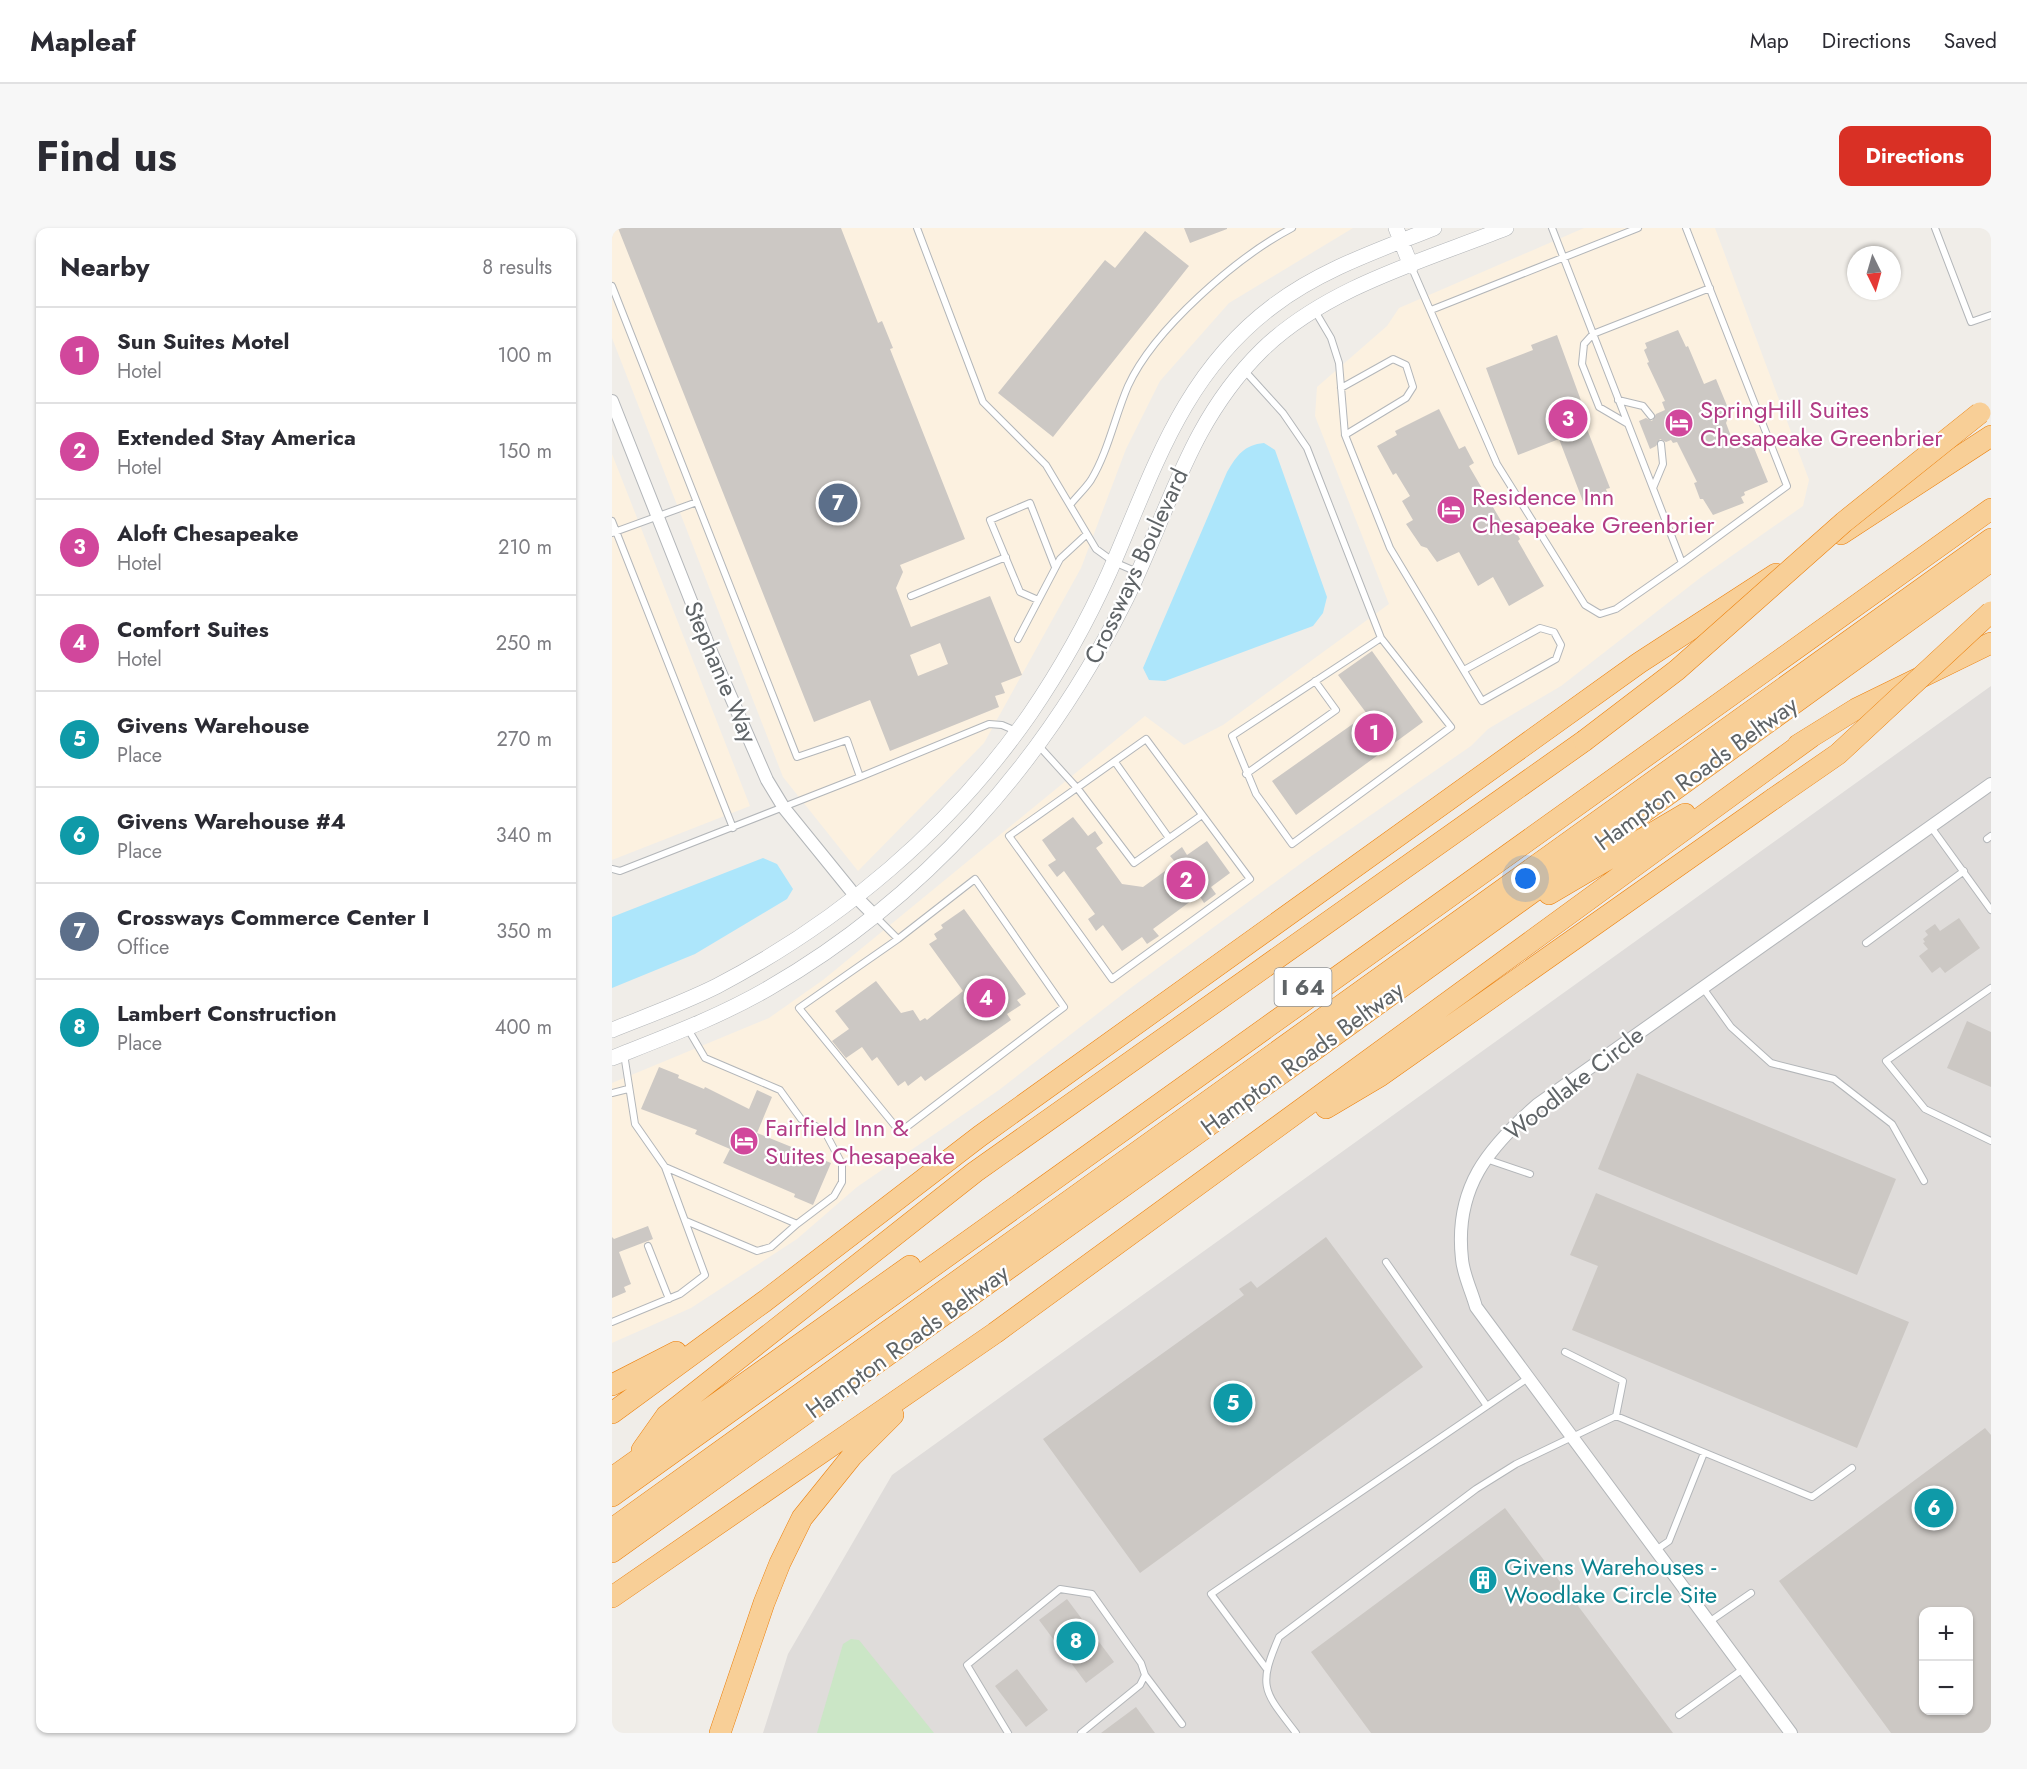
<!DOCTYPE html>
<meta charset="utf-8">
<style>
body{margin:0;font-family:Jost,sans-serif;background:#f7f7f7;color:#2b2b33}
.controls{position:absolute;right:18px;bottom:18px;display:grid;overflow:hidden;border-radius:12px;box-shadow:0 2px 4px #0004}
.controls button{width:54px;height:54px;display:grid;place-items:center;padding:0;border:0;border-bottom:2px solid #e1e1e2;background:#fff;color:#2b2b33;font:30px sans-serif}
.compass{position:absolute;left:1235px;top:18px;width:54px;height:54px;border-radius:50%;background:#fff;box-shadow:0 2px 4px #0004;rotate:175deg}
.you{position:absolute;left:914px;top:651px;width:21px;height:21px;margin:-15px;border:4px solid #fff;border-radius:50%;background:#1a73e8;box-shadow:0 0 0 9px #1a73e833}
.badge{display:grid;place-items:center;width:39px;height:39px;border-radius:50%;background:#d93025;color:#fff;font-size:20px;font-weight:700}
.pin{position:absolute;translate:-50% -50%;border:3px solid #fff;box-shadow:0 2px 6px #0006}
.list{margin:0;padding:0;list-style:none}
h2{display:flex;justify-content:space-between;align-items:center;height:78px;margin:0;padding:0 24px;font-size:26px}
h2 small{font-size:20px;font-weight:400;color:#7c7c81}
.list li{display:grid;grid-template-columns:39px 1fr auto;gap:18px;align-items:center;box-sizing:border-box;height:96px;padding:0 24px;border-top:2px solid #e1e1e2}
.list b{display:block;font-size:22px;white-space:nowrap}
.list p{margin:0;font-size:20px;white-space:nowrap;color:#7c7c81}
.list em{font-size:20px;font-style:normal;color:#7c7c81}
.map{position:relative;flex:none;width:1379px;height:1505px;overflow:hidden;border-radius:12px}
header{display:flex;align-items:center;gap:36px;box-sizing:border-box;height:84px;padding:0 30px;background:#fff;border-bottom:2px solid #e1e1e2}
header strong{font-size:28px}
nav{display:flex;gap:33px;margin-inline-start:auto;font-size:21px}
.intro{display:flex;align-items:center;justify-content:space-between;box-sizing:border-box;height:144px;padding:0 36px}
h1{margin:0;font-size:42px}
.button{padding:15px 27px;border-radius:12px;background:#d93025;color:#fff;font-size:21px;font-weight:700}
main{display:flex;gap:36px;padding:0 36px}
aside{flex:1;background:#fff;border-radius:12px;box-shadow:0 2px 4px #0004}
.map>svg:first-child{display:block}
.commercial{fill:#fcf1e0}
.industrial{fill:#dfdcda;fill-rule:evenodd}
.green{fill:#cbe6c6}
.water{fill:#ade6fb}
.building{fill:#ccc8c4;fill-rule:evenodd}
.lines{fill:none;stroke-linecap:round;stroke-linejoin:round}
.service-casing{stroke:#b3b6b9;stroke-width:8}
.minor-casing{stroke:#b3b6b9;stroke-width:14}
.tertiary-casing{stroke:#b3b6b9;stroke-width:16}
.motorway-casing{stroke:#ec800c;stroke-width:22}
.service{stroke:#fff;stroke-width:6}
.minor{stroke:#fff;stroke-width:12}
.tertiary{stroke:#fff;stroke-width:15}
.motorway{stroke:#f8cf97;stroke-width:21}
.motorway-bridge-casing{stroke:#ec800c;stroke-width:22;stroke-linecap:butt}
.motorway-bridge{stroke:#f8cf97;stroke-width:21}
.labels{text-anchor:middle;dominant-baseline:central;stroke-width:4.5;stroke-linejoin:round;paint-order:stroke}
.shield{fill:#fff;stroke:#8f9295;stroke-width:1.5}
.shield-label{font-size:22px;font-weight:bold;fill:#5f6467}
.hotel-label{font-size:24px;fill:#b23c85;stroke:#fff;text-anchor:start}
.street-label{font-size:24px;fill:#5f6467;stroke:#fff}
.culture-label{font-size:24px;fill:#0d838f;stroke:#fff;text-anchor:start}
</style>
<header>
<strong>Mapleaf</strong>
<nav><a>Map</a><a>Directions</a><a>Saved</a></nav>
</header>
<div class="intro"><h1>Find us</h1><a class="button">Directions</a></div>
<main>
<aside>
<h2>Nearby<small>8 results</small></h2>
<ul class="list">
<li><span class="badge" style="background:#d1479c">1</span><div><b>Sun Suites Motel</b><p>Hotel</p></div><em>100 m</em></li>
<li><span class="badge" style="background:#d1479c">2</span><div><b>Extended Stay America</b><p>Hotel</p></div><em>150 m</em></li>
<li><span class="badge" style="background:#d1479c">3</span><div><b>Aloft Chesapeake</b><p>Hotel</p></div><em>210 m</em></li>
<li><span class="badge" style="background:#d1479c">4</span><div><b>Comfort Suites</b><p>Hotel</p></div><em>250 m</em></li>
<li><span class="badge" style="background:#0f9aa8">5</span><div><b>Givens Warehouse</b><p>Place</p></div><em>270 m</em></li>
<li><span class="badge" style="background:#0f9aa8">6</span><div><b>Givens Warehouse #4</b><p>Place</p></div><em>340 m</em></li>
<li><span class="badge" style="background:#5c6f8a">7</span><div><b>Crossways Commerce Center I</b><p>Office</p></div><em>350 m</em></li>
<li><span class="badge" style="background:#0f9aa8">8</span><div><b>Lambert Construction</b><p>Place</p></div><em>400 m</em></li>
</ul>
</aside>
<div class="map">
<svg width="1379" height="1505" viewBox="0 0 1379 1505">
<rect width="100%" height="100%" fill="#f0ede8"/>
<path class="commercial" d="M0 0H741L617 75 548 153 514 221 469 340 372 515 246 643 171 549 0 110Z
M972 0H1103L1197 252 1191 278 1088 350 949 458 876 501 859 518 695 631 520 759 387 862 245 959 185 1011 79 1080 0 1115V855L157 790 211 752 533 488 572 517 611 497 777 376 703 188 705 159 775 98 787 80Z
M0 226 138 578 0 632Z"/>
<path class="industrial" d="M1379 458V1505H151L176 1426 280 1247ZM1312 1384H1356V1482H1312Z"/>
<path class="green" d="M239 1411 247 1412 322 1505H205L231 1416Z"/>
<path class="water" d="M652 215 663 222 715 369 711 385 701 398 553 453 537 452 531 440 615 244C625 227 632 217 652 215Z
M151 630 165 636 181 661 175 671 83 726 0 760V689Z"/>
<path class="building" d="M6 0H229L266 95 270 93 281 120 278 121 353 311 288 337 291 344 284 360 299 399 378 368 410 447 389 455 393 465 383 468 387 479 278 523 258 472 202 494ZM328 415 336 436 306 448 298 427Z
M572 0H615V1L578 15Z
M533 3 577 38 441 209 386 165 493 32 503 40Z
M1066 102 1074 119 1076 118 1092 156 1104 151 1118 185 1114 195 1120 211 1136 205 1156 254 1132 264 1133 267 1129 269 1132 275 1101 287 1091 271H1088L1082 255 1085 254 1065 214 1061 215 1059 212 1054 214 1048 211 1044 218 1038 221 1027 193 1034 190 1040 193 1044 186 1053 182 1050 174 1053 173 1035 135 1037 134 1032 122 1035 120 1033 115Z
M945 107 971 178 969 179 973 196 998 260 994 261 996 267 972 276 947 211 906 227 874 140 921 122 919 117Z
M827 181 847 221 853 218 862 235 857 238 892 298 899 295 908 311 906 313 932 358 897 378 881 349 866 358 847 324 825 334 815 320 809 318 794 296 801 292 790 273 798 268 784 245 781 247 765 218 785 207 783 203Z
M760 423 811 494 684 587 660 553 755 486 726 447Z
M461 589 476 608 483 603 491 615 484 620 510 656 531 659 564 635 558 628 570 619 575 627 595 613 618 645 599 659 604 666 592 675 587 667 541 701 547 708 535 716 530 709 510 723 491 697 484 703 476 691 483 686 452 643 445 649 436 637 444 632 430 612Z
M352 681 414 766 405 772 409 777 395 786 399 792 313 853 309 848 296 858 293 853 286 858 265 829 260 833 250 819 234 830 220 813 237 801 223 783 264 753 289 785 301 782 308 793 313 790 315 792 351 763 317 716 325 711 322 706 331 700 329 697Z
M1347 690 1368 720 1333 745 1328 739 1320 745 1307 728 1316 721 1311 715 1313 714 1311 711 1316 707 1313 703 1323 696 1328 703Z
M1355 793 1379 804V859L1335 840Z
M47 839 67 847 66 850 92 861 93 859 137 881 145 862 160 869 145 905 219 935 201 977 182 969 183 966 111 935 118 921 83 906 85 902 29 881Z
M1025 845 1284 951 1245 1047 986 941Z
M984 965 1297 1094 1245 1220 960 1102 986 1038 958 1027Z
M36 998 41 1011 7 1024 19 1056 12 1059 14 1064 0 1070V1009L2 1011Z
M714 1009 811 1139 528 1345 431 1211 632 1067 627 1061 639 1053 645 1060Z
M1373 1200 1379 1207V1505H1279L1167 1353ZM1311 1383H1356V1482H1311Z
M893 1280 1061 1505H759L699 1424Z
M455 1371 502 1434 474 1455 427 1392Z
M405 1441 436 1482 414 1499 383 1458Z
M524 1479 543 1505H489Z"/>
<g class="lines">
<g class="service-casing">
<path id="service" d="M305 0 371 174 434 237 484 321 502 334 525 344
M1323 0 1359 94 1379 87
M799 38 885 236 973 377 988 386 1004 381 1070 335 940 0
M0 58 185 529 235 512 248 549 8 643 0 641
M819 82 1026 0
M703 83 719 110 727 135 733 207 778 320 870 473 944 431 949 417 942 404 928 400 852 442
M632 142 671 185 695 220 769 410 839 499 680 616 644 566 620 508 769 410
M729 160 781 131 794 137 801 159 794 170 733 207
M1006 172 1031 178 1039 188
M1016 196 987 179 970 136 972 116 981 106 1098 60
M1041 260 1051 236 1049 216
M458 277C464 269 473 261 479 252 496 224 503 188 516 158 542 101 625 29 680 0
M0 293 121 600
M0 305 85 274
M1070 335 1175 258 1074 0
M299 368 394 329
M426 372 408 364 378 292 418 275 443 339
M406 411 448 331 475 306
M534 511 638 651 500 751 397 608Z
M427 518 466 561 522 635 590 587
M503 534 557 610
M634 546 724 482 703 453
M248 549 377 496 390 497 404 503
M1319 599 1379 682
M1375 611 1379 608
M363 651 452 779 288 904 187 780 286 711Z
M264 689 286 711
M1254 715 1352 643
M1091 760 1119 799 1159 835 1222 851 1280 896 1312 953
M1379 760 1274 833 1313 881 1379 913
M12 826 23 896 53 939 185 996 222 968 230 954V936L212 902 189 891 168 862 93 830 76 801
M0 865 16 861
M874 931 918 946
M74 993 145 1023 159 1019 185 996
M36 1018 57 1071
M774 1034 875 1178
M0 1094 68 1066 93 1047 53 939
M953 1124 1011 1153 1004 1188
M1044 1322 1057 1313 1092 1225
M1097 1394 1139 1365
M654 1440 599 1366 916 1150
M1067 1487 1131 1441
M396 1505 355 1437 448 1361 480 1366 529 1435 533 1447 570 1496
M469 1505 528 1457 533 1447
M684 1505C652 1463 645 1460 667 1409L864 1261 904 1236 1004 1188 1200 1269 1240 1240"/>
</g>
<g class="minor-casing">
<path id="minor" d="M0 173 98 421 155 552 172 580 245 670 263 688
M1179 1505 864 1079C860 1064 851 1046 850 1031 842 960 876 920 925 877L1379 556"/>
</g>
<g class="tertiary-casing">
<path id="tertiary" d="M784 0 799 38
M0 802C35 788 71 775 105 758 229 693 338 601 418 486 448 442 475 394 497 345 541 245 569 147 661 78 708 42 767 22 822 0
M0 830C53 809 107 789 157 760 311 671 431 536 511 377 557 286 574 197 650 122 715 59 811 33 894 0"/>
</g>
<g class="motorway-casing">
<path id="motorway" d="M1229 306 1379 208
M1186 517 1244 481 1379 415
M937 666 1073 586
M714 880 768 848 1161 571
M0 1157 64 1124
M0 1185 153 1073 368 908 1027 435 1164 346
M30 1222 54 1188 363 944 972 513
M0 1250 298 1038
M0 1268 1379 281
M0 1301 1379 311
M0 1324 709 817 1379 333
M0 1369 383 1105 1199 509
M108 1505 152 1375 168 1335 190 1290 240 1228 281 1187"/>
</g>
<use href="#service" class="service"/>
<use href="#minor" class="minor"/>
<use href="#tertiary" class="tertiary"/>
<use href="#motorway" class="motorway"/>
<g class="motorway-bridge-casing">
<path id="motorway-bridge" d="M972 513 1065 442 1232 294 1368 185
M1161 571 1226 526 1379 384"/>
</g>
<use href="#motorway-bridge" class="motorway-bridge"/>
</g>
<defs>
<g id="hotel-disc" transform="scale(1.5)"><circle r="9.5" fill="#d1479c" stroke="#fff"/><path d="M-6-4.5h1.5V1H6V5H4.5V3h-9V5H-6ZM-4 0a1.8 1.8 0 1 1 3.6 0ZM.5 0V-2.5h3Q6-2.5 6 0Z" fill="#fff"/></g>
<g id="building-disc" transform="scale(1.5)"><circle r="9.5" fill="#0f9aa8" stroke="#fff"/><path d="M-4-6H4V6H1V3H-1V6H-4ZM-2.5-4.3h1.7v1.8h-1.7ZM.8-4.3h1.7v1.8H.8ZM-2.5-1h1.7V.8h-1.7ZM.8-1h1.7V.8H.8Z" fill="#fff"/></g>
</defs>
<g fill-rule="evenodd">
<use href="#hotel-disc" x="1067" y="195"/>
<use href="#hotel-disc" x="839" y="282"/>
<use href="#hotel-disc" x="132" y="913"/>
<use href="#building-disc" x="871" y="1352"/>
</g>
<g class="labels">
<rect class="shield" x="662.5" y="740" width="57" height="38" rx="4.5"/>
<g class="shield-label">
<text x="691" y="759">I 64</text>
</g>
<g class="hotel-label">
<text x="1088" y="181">SpringHill Suites<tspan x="1088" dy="28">Chesapeake Greenbrier</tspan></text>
<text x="860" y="268">Residence Inn<tspan x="860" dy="28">Chesapeake Greenbrier</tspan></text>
<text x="153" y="899">Fairfield Inn &amp;<tspan x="153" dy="28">Suites Chesapeake</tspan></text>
</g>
<g class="street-label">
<text transform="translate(524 338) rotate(-65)">Crossways Boulevard</text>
<text transform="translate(109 444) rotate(67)">Stephanie Way</text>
<text transform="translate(1084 545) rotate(-36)">Hampton Roads Beltway</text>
<text transform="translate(690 830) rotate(-36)">Hampton Roads Beltway</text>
<text transform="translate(962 855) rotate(-38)">Woodlake Circle</text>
<text transform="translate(295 1113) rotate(-36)">Hampton Roads Beltway</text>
</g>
<g class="culture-label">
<text x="892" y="1338">Givens Warehouses -<tspan x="892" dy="28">Woodlake Circle Site</tspan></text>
</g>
</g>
</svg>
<div class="controls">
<button>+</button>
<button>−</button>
</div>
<svg class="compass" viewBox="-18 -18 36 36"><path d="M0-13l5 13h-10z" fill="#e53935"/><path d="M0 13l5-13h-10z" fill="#7c7c81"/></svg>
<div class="you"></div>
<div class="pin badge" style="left:762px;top:505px;background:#d1479c">1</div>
<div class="pin badge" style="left:574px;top:652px;background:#d1479c">2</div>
<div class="pin badge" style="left:956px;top:191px;background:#d1479c">3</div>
<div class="pin badge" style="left:374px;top:770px;background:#d1479c">4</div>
<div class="pin badge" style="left:621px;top:1175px;background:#0f9aa8">5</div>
<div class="pin badge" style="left:1322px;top:1280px;background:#0f9aa8">6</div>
<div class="pin badge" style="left:226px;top:275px;background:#5c6f8a">7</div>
<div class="pin badge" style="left:464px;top:1413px;background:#0f9aa8">8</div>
</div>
</main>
